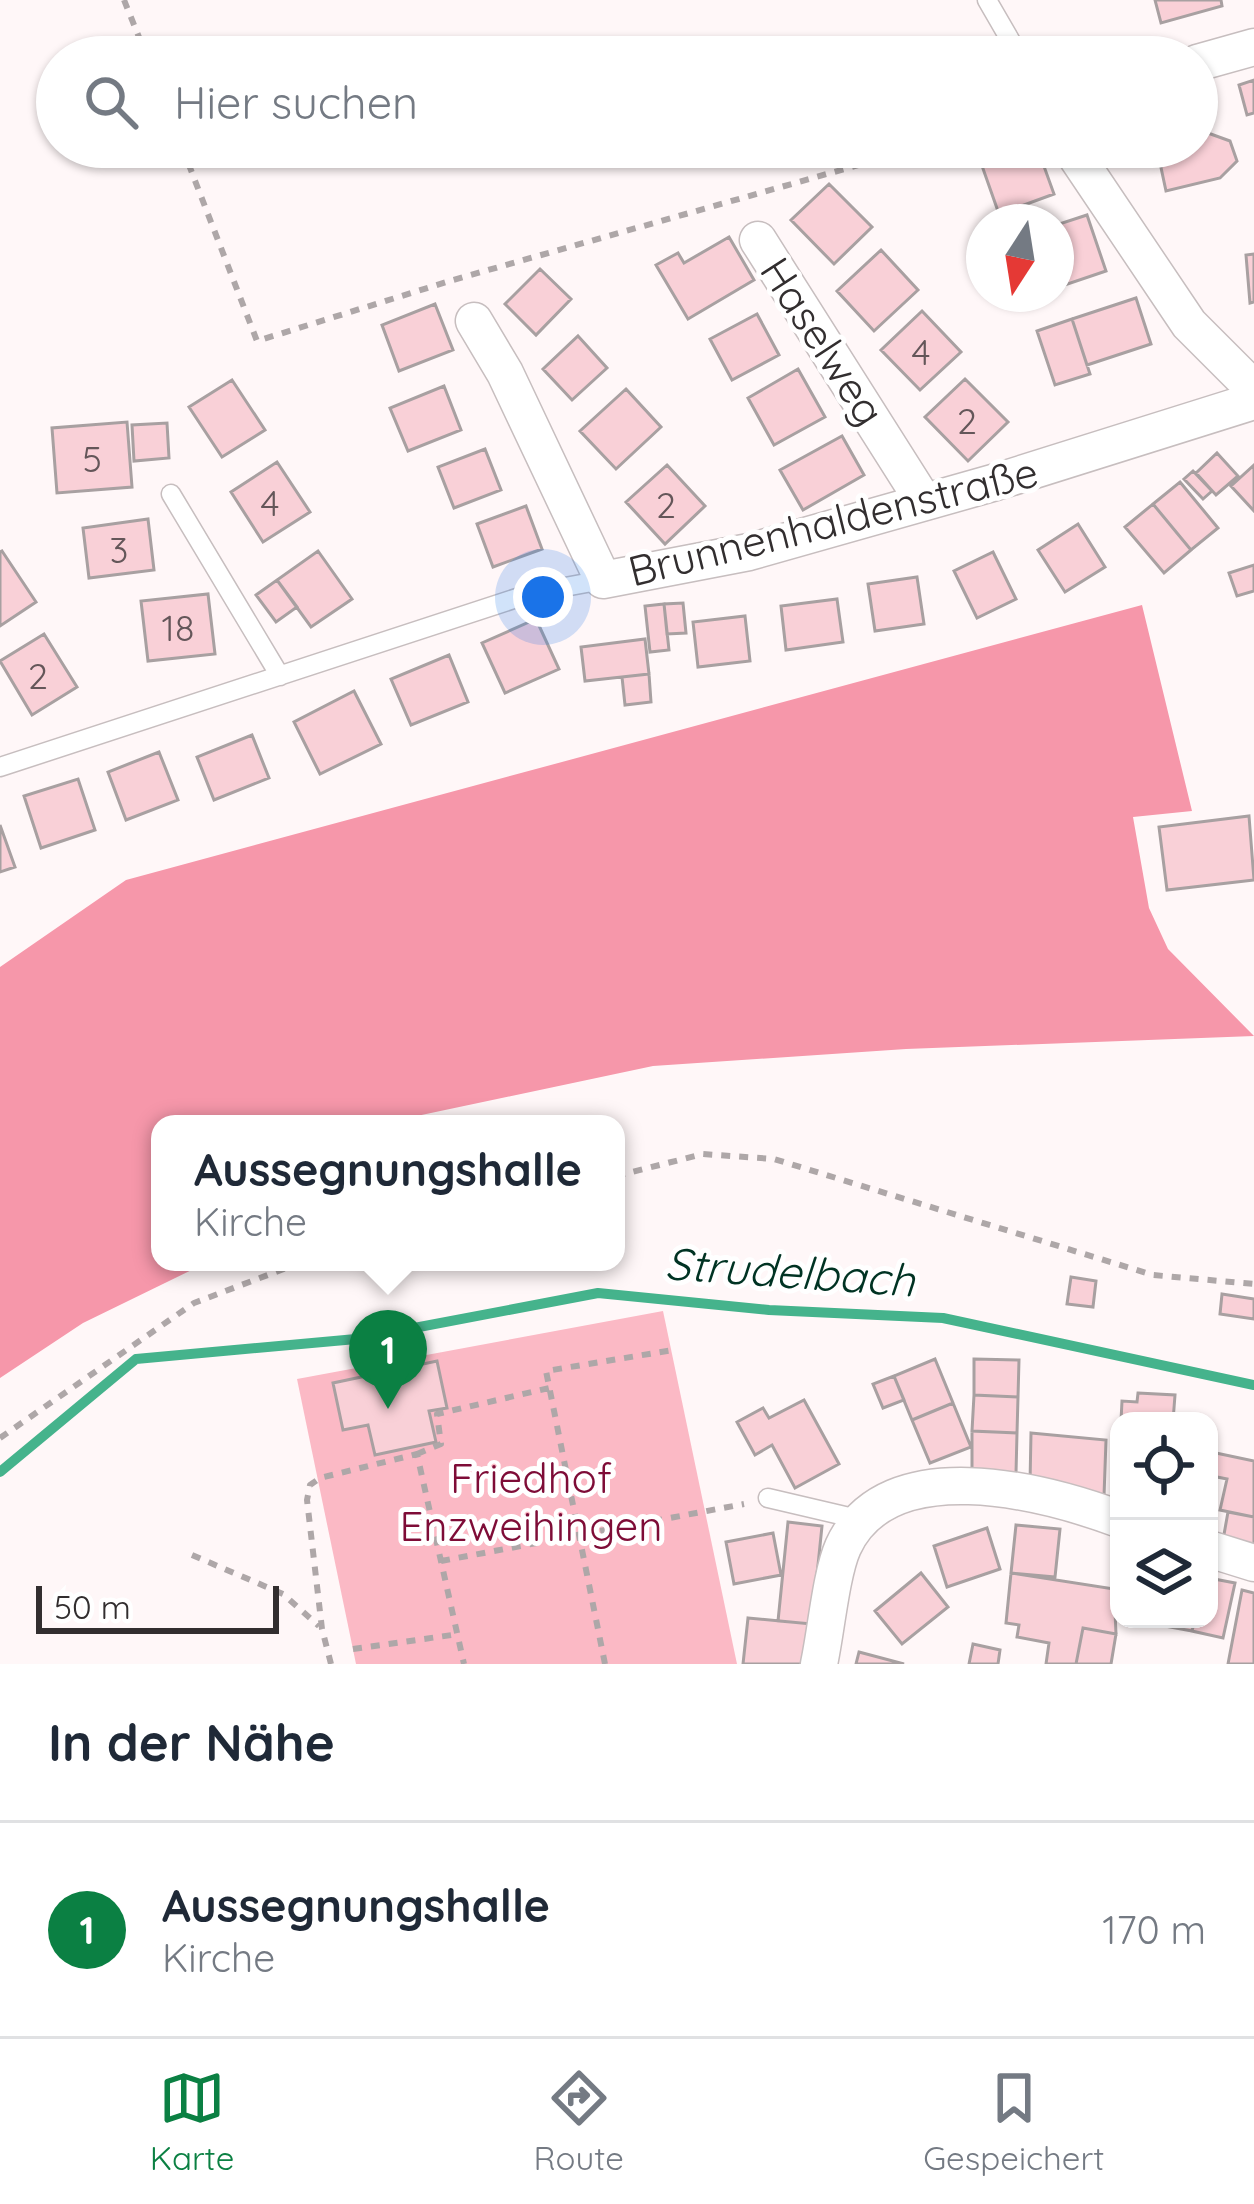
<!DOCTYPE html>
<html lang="de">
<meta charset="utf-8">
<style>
body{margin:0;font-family:Quicksand,sans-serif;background:#f2f2f3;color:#1f2937}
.controls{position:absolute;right:36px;bottom:36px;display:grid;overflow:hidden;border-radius:24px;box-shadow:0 3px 9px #0004}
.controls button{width:108px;height:108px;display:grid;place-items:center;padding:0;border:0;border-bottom:3px solid #e0e1e3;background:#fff;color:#1f2937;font:60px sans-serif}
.compass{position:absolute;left:966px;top:204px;width:108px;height:108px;border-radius:50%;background:#fff;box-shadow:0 3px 9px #0004;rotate:192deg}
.scale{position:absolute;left:36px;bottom:30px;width:243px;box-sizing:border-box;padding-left:12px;border:6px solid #322e2f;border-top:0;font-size:33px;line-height:42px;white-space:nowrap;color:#322e2f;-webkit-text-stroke:9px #fff;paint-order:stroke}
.you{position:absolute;left:543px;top:597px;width:42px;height:42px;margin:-30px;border:9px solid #fff;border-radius:50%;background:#1a73e8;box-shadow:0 0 0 18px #1a73e833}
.badge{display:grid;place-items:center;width:78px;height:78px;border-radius:50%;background:#0b8043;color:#fff;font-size:39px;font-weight:700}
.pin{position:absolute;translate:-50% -99px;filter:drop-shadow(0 3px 6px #0008)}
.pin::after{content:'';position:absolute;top:63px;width:42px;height:36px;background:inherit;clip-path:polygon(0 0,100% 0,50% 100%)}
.popup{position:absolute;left:151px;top:1115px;width:474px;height:156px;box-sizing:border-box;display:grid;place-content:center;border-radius:24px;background:#fff;filter:drop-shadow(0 3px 9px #0005);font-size:39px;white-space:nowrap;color:#747a83}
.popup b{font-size:45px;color:#1f2937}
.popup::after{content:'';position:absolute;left:50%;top:100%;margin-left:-24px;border:24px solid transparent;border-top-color:#fff}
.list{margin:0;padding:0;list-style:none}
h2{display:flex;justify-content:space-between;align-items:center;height:156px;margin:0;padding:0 48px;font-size:51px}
h2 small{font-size:39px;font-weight:400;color:#747a83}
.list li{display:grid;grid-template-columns:78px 1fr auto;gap:36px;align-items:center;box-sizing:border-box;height:216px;padding:0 48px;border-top:3px solid #e0e1e3}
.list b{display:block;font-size:45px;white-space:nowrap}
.list p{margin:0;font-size:39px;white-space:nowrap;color:#747a83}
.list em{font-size:39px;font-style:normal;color:#747a83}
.icon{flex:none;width:66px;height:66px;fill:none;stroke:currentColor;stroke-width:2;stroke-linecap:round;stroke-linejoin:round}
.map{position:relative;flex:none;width:1254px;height:1664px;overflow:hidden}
.search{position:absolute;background:#fff;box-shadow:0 3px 9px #0004;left:36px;right:36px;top:36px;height:132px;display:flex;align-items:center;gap:30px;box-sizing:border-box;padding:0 42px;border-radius:66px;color:#747a83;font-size:45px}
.sheet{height:372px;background:#fff}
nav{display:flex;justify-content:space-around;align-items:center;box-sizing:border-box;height:168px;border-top:3px solid #e0e1e3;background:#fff;font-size:33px;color:#747a83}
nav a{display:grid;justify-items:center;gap:6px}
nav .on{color:#0b8043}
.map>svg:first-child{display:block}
.green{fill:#fbb9c5}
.forest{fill:#f697aa}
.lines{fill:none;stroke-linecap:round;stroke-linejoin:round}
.stream{stroke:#45b38c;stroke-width:10}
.building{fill:#f9d0d7;stroke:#a8a0a1;stroke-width:3}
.service-casing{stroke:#c7bebf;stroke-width:21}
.minor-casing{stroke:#c7bebf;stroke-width:39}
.path{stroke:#aea7a8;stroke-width:6;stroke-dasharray:9 9;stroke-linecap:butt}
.service{stroke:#fff;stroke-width:18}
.minor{stroke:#fff;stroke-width:36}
.labels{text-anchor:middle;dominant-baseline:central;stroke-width:10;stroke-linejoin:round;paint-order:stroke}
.number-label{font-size:36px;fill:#645659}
.street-label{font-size:42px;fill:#322e2f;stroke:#fff}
.park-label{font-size:42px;fill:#7e0c37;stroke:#fff}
.water-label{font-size:45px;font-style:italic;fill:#003323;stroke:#fff}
</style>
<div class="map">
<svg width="1254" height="1664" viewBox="0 0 1254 1664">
<rect width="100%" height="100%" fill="#fff7f8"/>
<path class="green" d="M663 1311 737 1664H356L297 1379Z"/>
<path class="forest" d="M1142 605 1192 811 1133 817 1149 908 1168 949 1254 1036 906 1049 653 1066 379 1124H160V1262H208L83 1323 0 1378V967L126 880Z"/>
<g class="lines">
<path class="stream" d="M0 1472 136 1359 356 1339 598 1293 769 1310 943 1318 1254 1385"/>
</g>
<path class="building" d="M1155 0H1221L1222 6 1161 23Z
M1254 80V113L1247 115 1239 85Z
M1208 133 1230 141 1237 161 1220 178 1166 191 1160 163 1150 164 1146 147H1197V135Z
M1025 147H1037L1054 194 999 214 981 163Z
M829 184 872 227 834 264 791 220Z
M1087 215 1106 271 1056 288V225Z
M729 237 754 280 688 319 656 265 678 253 684 263Z
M881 250 918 290 874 331 837 291Z
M1254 254V302L1250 303 1246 255Z
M540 269 571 299 536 335 505 304Z
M1136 298 1151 344 1087 365 1072 319Z
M435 304 453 350 399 371 382 325Z
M922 311 961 352 920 390 881 350Z
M757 314 779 355 732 380 710 339Z
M1072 319 1090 374 1055 385 1037 331Z
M578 336 607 368 572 400 543 369Z
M798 369 825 417 774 445 748 398Z
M965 379 1008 422 968 461 925 417Z
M232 380 265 430 222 457 189 407Z
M444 386 461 430 408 451 390 408Z
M626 389 661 427 616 469 580 431Z
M127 422 132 487 57 493 52 428Z
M167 423 169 458 134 461 132 425Z
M842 436 864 475 803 510 780 470Z
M485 449 501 490 454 508 438 467Z
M1217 453 1238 476 1216 495 1196 473Z
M277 462 310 512 263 542 231 492Z
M667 465 705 506 665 544 626 502Z
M1254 465V511L1231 486Z
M1193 471 1212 491 1203 499 1184 479Z
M1180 482 1218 528 1191 550 1153 504Z
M1153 504 1191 550 1164 573 1125 527Z
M526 506 542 549 493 567 477 524Z
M148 519 154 570 89 578 83 528Z
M1078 524 1105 567 1065 592 1038 550Z
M2 551 36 602 0 626V552Z
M318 551 352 599 311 627 277 580Z
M993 552 1016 599 977 618 954 571Z
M1254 565V591L1237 596 1229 573Z
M917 577 924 624 875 631 868 584Z
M277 580 297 607 276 622 256 595Z
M208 594 215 654 148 661 141 601Z
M837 599 843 642 786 650 781 606Z
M683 603 686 633 667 634 664 604Z
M664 604 669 650 650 652 645 606Z
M745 616 750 661 698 667 693 622Z
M536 619 559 669 505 693 482 643Z
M44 634 77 687 32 715 0 661Z
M645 639 649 674 585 681 581 647Z
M449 655 468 702 411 725 391 679Z
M649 674 651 702 625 705 622 677Z
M354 691 381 744 320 774 294 722Z
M252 735 269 778 214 800 197 757Z
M159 752 178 800 126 820 108 772Z
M78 779 95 830 41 848 24 796Z
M1249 816 1254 880 1167 890 1159 827Z
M0 825 15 867 0 872Z
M1071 1277 1096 1281 1093 1307 1067 1304Z
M1222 1294 1254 1299V1319L1220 1314Z
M935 1359 953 1403 912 1420 894 1376Z
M974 1359 1019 1360 1018 1397 974 1395Z
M437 1361 447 1408 429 1411 436 1442 375 1455 368 1425 343 1430 333 1383Z
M894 1376 904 1400 883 1408 873 1384Z
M1138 1393 1175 1395 1173 1421H1121L1122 1401 1137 1402Z
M974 1395 1018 1397 1017 1433 972 1431Z
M804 1400 839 1464 795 1488 772 1445 755 1455 737 1422 763 1408 769 1418Z
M953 1403 971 1447 930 1463 912 1420Z
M972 1431 1017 1433 1016 1473 972 1472Z
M1031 1433 1106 1440 1104 1496 1030 1483Z
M1216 1453 1254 1461V1517L1220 1510 1227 1479 1212 1476Z
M1113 1474H1119V1503L1111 1502Z
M1228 1512 1254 1517V1546L1223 1540Z
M788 1522 822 1526 812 1624 778 1621Z
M1016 1525 1060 1529 1055 1577 1011 1573Z
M987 1528 1000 1569 947 1587 934 1546Z
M773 1533 781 1575 734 1584 726 1542Z
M921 1573 948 1607 902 1644 875 1611Z
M1011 1573 1114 1589 1116 1634 1083 1628 1076 1664H1046L1049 1643 1017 1637 1019 1625 1006 1623Z
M1209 1578 1235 1583 1223 1638 1192 1631 1195 1619H1209Z
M1242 1590 1254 1593V1664H1228Z
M748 1618 812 1624 808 1664H743Z
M1167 1619H1195L1192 1631 1165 1626Z
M1083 1628 1116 1634 1111 1664H1076Z
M973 1644 1000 1650 998 1664H969Z
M859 1652 904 1664H856Z"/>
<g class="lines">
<g class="service-casing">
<path id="service" d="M987 0 1020 57
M171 494 280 676
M0 767 532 593 603 580
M768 1498 862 1520"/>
</g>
<g class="minor-casing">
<path id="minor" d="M1197 63 1254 47
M1070 147 1189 324 1254 389
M758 240 924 502
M474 321 505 373 603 580 749 552 996 482 1254 401
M1209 1549 1254 1563
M819 1664C826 1632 831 1574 843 1547 887 1450 1043 1491 1119 1519"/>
</g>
<path class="path" d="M124 0 147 57
M182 147 257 341 453 280 922 147
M616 1176 703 1154 774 1159 1153 1275 1254 1284
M0 1438 194 1303 302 1262
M417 1454 441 1444 437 1414 549 1388
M192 1555 283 1594 319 1626
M441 1561 744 1504
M353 1649 459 1634
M331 1664 322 1629 307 1500 310 1485 320 1478 417 1454 464 1664
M605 1664 546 1371 673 1350"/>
<use href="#service" class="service"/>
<use href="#minor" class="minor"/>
</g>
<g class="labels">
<g class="number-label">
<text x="921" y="351">4</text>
<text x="967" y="420">2</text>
<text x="92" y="458">5</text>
<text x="270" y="502">4</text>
<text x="666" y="504">2</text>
<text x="119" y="549">3</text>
<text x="178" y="627">18</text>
<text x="38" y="675">2</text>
</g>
<g class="street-label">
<text transform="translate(823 341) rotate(57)">Haselweg</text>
<text transform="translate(833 521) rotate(-14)">Brunnenhaldenstraße</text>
</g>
<g class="park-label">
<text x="531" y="1477">Friedhof<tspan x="531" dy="48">Enzweihingen</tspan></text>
</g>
<g class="water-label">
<text transform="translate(790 1271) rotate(4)">Strudelbach</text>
</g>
</g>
</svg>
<div class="controls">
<button><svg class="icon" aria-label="locate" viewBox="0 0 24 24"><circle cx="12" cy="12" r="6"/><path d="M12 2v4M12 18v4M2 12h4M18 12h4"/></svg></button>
<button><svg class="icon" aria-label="layers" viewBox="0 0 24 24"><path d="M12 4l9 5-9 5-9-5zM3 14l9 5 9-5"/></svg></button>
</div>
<svg class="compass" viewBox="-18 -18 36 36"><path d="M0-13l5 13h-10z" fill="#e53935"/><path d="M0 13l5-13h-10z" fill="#747a83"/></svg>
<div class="scale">50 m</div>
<div class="you"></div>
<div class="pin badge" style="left:388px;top:1409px">1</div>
<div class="popup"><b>Aussegnungshalle</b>Kirche</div>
<div class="search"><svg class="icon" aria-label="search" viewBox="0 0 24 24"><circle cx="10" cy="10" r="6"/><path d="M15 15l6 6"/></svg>Hier suchen</div>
</div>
<section class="sheet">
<h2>In der Nähe<small></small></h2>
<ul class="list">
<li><span class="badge">1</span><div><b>Aussegnungshalle</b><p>Kirche</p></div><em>170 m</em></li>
</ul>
</section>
<nav>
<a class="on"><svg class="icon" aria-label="map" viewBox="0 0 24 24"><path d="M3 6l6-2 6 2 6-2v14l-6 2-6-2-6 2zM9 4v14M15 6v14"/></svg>Karte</a>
<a><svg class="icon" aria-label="directions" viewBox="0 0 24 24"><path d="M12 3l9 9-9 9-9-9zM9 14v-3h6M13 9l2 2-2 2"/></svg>Route</a>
<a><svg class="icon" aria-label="saved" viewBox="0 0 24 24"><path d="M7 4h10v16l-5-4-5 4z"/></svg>Gespeichert</a>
</nav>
